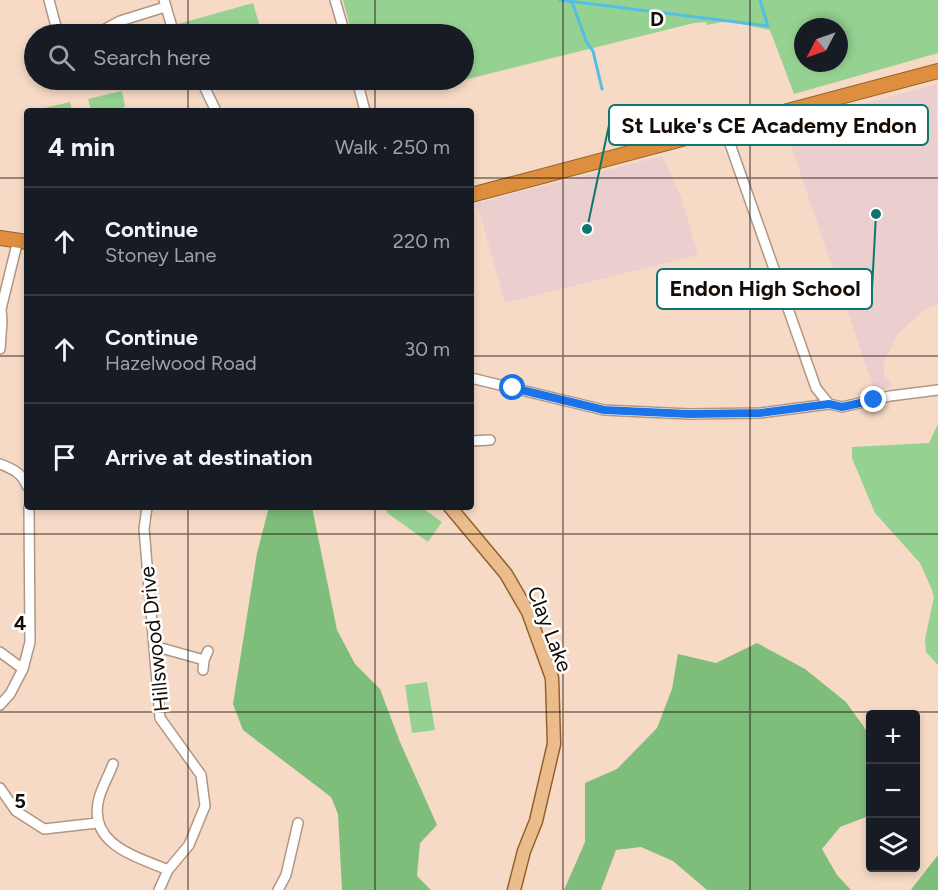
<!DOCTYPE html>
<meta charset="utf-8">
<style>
body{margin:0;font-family:Figtree,sans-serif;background:#20242c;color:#f1f3f6}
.controls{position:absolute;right:18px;bottom:18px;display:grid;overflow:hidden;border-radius:6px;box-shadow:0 3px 9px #0003}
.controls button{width:54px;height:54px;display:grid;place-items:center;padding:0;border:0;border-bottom:2px solid #363941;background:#171b24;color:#f1f3f6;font:30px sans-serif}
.compass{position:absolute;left:794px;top:18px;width:54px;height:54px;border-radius:50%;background:#171b24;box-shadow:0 3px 9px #0003;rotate:229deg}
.stop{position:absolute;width:18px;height:18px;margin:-14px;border:4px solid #1a73e8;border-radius:50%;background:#fff}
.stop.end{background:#1a73e8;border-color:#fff;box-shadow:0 2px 6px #0008}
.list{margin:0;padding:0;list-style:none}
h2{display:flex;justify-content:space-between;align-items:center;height:78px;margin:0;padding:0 24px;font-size:26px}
h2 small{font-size:20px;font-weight:400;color:#9ea1a6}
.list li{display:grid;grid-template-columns:39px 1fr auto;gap:18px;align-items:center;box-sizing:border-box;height:108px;padding:0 24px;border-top:2px solid #363941}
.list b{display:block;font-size:22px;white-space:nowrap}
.list p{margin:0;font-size:20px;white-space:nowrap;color:#9ea1a6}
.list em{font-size:20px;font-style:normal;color:#9ea1a6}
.icon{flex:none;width:33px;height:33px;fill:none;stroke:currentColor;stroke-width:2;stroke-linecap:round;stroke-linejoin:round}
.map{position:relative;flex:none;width:938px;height:890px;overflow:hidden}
.search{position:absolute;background:#171b24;box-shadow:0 3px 9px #0003;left:24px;top:24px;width:450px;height:66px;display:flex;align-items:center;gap:15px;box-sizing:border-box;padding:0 21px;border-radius:33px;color:#9ea1a6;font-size:22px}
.panel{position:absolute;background:#171b24;box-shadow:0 3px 9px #0003;left:24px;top:108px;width:450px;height:402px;border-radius:6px}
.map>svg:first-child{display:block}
.education{fill:#eacfce}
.green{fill:#95d191;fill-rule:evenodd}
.forest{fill:#7fbd7b}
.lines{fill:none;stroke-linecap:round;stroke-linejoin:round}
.stream{stroke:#52bfe5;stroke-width:3}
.minor-casing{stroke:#b09684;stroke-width:12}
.major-casing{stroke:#97612b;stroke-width:15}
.highway-casing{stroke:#97612b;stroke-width:16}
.minor{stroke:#fff;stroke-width:9}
.major{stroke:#ebbc8c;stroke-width:12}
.highway{stroke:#dd8f3f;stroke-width:14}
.route{stroke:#1a73e8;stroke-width:8}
.grid{fill:none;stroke:#150c06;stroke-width:1.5;stroke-opacity:0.55}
.labels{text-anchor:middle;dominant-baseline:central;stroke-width:5;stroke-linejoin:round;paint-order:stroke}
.street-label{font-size:21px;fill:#150c06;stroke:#fff}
.grid-label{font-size:20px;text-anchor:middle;font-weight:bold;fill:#150c06;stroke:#fff;stroke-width:5;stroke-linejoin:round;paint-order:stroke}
.leader{fill:none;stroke:#0f766e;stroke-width:2}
.callout-dot{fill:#0f766e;stroke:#fff;stroke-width:2}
.callout{fill:#fff;stroke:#0f766e;stroke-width:2}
.callout-label{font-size:22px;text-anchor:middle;font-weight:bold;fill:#150c06}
</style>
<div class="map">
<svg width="938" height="890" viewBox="0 0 938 890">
<rect width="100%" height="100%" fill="#f6dac6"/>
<path class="education" d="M937 84 938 304 924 310 898 334 883 365 885 376 893 386 875 392 784 125Z
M662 156 681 197 698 255 505 303 477 203Z"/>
<path class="green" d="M343 0H938V53L794 94 770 30 727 21 707 25 706 22 694 23 452 83 451 80H464V34H439L438 31 423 34H352ZM803 27H839V63H803Z
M253 3 262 34H183L178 24Z
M122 91 125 107 109 111H91L88 99Z
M70 102 72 111H36V110Z
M938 424V665L926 652 925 639 934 597 932 590 920 563 875 513 852 458V447L929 443Z
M390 507H421L442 522 428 542 386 512Z
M427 682 435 730 412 733 405 685Z"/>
<path class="forest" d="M269 507H312L337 630 355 664 380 689 400 742 437 825 420 843 417 876 431 890H342L338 814 331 797 243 730 233 704 257 553Z
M757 643 805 669 846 702 864 727 870 738V817H866L840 827 822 849 837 875 851 890H707L673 861 641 847 616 850 601 890H564L585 842V783L617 769 657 728 672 689 678 654 716 663Z
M938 855V890H911L913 887Z"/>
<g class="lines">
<path class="stream" d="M560 0 768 26 760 0
M572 2 587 43 593 51 602 89"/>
<g class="minor-casing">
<path id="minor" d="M49 0 58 34
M164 0 174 34
M335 0 345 34
M96 34 120 21 165 7
M201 80 216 111
M357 80 365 111
M724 127 816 388 829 404
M0 349 2 321 1 309 18 240
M471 378 604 410 689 414 760 413 829 404 842 407 890 396 938 390
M471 441 490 440
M0 464C13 469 22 473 27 486
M147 507 144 529 160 718 201 775 205 806 189 845 168 870 159 890
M154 646 204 660
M0 652 23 669
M203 670 204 660 208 651
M0 705 10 694 23 669 30 642 29 507
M113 764C109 775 102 787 99 798 87 844 135 856 168 870
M0 788 16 811 44 829 97 823
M278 890 286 875 298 823"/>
</g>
<g class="major-casing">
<path id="major" d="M450 507 506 574 528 612 552 678 554 744 536 821 524 851 514 890"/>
</g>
<g class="highway-casing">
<path id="highway" d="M471 195 938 71
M0 238 27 242"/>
</g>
<use href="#minor" class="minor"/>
<use href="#major" class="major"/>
<use href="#highway" class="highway"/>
</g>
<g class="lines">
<path class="route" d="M513 388 604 410 689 414 760 413 829 404 842 407 874 400"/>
</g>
<path class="grid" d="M188 0V34M375 0V34M563 0V890M750 0V890M188 80V111M375 80V111M0 178H27M471 178H938M0 356H27M471 356H938M188 507V890M375 507V890M0 534H938M0 712H938"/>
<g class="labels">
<g class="street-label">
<text transform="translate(550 629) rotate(69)">Clay Lake</text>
<text transform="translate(154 639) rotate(-96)">Hillswood Drive</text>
</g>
</g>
<g class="grid-label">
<text x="657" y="26">D</text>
<text x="20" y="630">4</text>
<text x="20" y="808">5</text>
</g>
<path class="leader" d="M587 229L609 125M876 214L872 289"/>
<g class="callout-dot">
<circle cx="587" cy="229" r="6"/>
<circle cx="876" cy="214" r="6"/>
</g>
<g class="callout">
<rect x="609" y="105" width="319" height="40" rx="6"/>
<rect x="657" y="269" width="215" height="40" rx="6"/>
</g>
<g class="callout-label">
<text x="769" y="133">St Luke's CE Academy Endon</text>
<text x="765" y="296">Endon High School</text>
</g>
</svg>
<div class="controls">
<button>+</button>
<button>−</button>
<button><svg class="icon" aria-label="layers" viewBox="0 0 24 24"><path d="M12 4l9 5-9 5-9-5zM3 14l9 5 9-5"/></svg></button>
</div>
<svg class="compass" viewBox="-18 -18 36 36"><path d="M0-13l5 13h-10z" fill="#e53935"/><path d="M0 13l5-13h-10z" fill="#9ea1a6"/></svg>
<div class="stop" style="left:513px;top:388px"></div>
<div class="stop end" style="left:874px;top:400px"></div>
<div class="search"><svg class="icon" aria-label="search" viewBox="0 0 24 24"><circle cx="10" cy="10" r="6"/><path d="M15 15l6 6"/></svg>Search here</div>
<section class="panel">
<h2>4 min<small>Walk · 250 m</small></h2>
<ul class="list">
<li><svg class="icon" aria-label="ahead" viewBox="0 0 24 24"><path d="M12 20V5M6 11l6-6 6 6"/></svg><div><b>Continue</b><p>Stoney Lane</p></div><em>220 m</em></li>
<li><svg class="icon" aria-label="ahead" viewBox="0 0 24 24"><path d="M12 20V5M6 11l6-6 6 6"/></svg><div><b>Continue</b><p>Hazelwood Road</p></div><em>30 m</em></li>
<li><svg class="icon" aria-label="arrive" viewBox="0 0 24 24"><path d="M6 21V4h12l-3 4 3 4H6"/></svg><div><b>Arrive at destination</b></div></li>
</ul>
</section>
</div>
